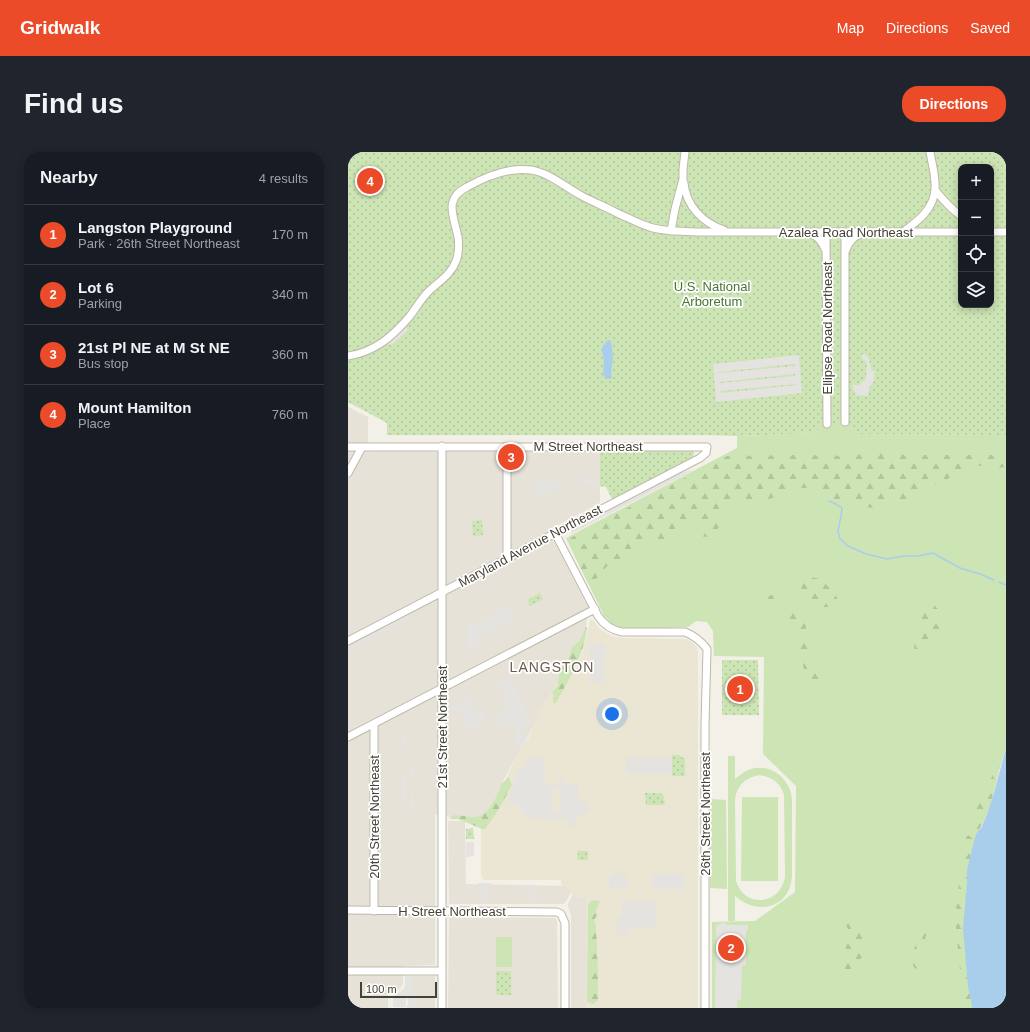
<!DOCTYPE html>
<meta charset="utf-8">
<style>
body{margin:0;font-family:Arial,sans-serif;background:#20242c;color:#f1f3f6}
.controls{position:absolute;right:12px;top:12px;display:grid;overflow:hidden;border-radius:8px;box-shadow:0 2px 10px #0003}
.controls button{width:36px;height:36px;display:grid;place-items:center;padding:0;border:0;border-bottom:1px solid #363941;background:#171b24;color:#f1f3f6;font:20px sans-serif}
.scale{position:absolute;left:12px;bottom:10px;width:77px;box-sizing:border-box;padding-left:4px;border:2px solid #464137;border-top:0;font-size:11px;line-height:14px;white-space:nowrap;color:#464137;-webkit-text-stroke:3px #fff;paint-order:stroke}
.you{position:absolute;left:264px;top:562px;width:14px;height:14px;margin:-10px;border:3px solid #fff;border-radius:50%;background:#1a73e8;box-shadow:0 0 0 6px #1a73e833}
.badge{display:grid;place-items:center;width:26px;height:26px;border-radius:50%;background:#eb4b28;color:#fff;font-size:13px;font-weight:700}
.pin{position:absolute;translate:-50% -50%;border:2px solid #fff;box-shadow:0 1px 4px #0006}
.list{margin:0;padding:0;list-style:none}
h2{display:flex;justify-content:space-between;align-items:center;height:52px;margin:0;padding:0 16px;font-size:17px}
h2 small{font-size:13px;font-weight:400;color:#9ea1a6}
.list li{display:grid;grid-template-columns:26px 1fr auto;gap:12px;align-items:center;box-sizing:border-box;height:60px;padding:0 16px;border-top:1px solid #363941}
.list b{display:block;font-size:15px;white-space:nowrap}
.list p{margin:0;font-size:13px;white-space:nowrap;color:#9ea1a6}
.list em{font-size:13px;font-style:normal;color:#9ea1a6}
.icon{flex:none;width:22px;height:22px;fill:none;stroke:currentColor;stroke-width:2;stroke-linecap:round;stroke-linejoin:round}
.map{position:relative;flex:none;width:658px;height:856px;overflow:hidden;border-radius:16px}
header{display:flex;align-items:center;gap:24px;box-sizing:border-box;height:56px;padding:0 20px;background:#eb4b28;color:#fff}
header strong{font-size:19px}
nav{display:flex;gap:22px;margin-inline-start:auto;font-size:14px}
.intro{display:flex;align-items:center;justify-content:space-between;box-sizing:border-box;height:96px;padding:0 24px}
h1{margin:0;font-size:28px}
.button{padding:10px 18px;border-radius:16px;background:#eb4b28;color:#fff;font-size:14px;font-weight:700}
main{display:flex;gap:24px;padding:0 24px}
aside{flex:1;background:#171b24;border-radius:16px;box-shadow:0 2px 10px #0003}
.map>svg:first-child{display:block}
.residential{fill:#e6e2d7}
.education{fill:#ebe5d3}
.grass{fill:#cde4b4;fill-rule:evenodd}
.forest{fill:url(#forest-firs)}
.park{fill:url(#park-dots);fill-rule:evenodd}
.parking{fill:#e5e3e0;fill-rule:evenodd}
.water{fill:#a9ceeb}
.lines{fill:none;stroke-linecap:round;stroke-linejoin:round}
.stream{stroke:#a9ceeb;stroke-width:1.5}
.minor-casing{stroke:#beb8ab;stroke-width:9}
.minor{stroke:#fff;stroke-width:7}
.labels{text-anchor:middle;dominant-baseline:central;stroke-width:3.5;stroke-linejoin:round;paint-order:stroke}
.street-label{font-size:13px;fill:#464137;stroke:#fff}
.park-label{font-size:13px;fill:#47742f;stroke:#fff}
.neighbourhood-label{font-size:14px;letter-spacing:1px;fill:#685f4f;stroke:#fff}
</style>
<header>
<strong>Gridwalk</strong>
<nav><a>Map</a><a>Directions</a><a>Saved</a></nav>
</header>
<div class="intro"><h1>Find us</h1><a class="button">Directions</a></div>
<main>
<aside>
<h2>Nearby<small>4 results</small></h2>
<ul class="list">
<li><span class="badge">1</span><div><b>Langston Playground</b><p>Park · 26th Street Northeast</p></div><em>170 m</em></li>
<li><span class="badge">2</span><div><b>Lot 6</b><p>Parking</p></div><em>340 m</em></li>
<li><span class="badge">3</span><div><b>21st Pl NE at M St NE</b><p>Bus stop</p></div><em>360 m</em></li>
<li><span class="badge">4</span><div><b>Mount Hamilton</b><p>Place</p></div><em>760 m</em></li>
</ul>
</aside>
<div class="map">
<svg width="658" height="856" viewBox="0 0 658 856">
<defs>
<pattern id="forest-firs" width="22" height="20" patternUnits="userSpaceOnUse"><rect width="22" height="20" fill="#cde4b4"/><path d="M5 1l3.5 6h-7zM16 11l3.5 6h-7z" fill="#b1c59b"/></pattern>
<pattern id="park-dots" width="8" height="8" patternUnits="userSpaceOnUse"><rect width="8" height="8" fill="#cde4b4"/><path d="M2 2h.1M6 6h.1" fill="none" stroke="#b1c59b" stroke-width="1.8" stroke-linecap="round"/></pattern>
</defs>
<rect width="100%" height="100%" fill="#f3f0e8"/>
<path class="residential" d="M0 255 20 265V300L252 299V351L200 378 240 455 238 475 232 488 223 496 221 506 211 521 210 532 204 540 154 631 147 647 139 659 134 663 127 665 106 663 102 665 87 662V813L55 814V832L50 839 40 841V856H0Z
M100 669H117L118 732 219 734 223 740 218 750 215 752H101Z
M225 742 238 747V856H223V763L220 755V752Z
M101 765 204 766H207L209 769 210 856H100Z
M64 824H87V856H68V849L64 843Z"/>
<path class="education" d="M244 467 252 477 263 484 273 486 339 487 345 491 349 495 350 500V856H238V747L225 742 220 737 219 734H214L213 728H136L133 723V675L152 640 173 595 181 585 191 558 206 537 210 530 228 518 234 501 242 469Z"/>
<path class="grass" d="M474 273H502L508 282 658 283V596L619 717 624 856H364V770L407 769 447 740 448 634 415 602 416 505 366 504 365 479 359 470 348 469 340 475 277 477 264 472 256 464 218 386 389 296V284L467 281Z
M380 604H387V627C392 623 397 619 403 617 424 611 443 628 444 648V724C442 756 410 764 387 744V769H380ZM412 623C424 625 433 631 436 643L437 725C432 753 397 757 388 729L387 647C389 633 398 625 412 623Z
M394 645H430V729H393Z
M362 647 378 648 379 737 362 736Z
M148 785H164V815H148Z"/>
<path class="forest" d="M518 299 560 303H658V315L650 316 643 314H622L610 322 590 331 565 346 540 353 525 356 498 352 459 336H451L442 339 432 341 427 343 425 346 420 347H413L387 352 376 362 367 383 360 385 349 384 354 370 350 365 344 363 333 374 316 388 298 393 262 412 255 418 244 432H241L239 429 221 392V388L224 385 379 304 455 303 508 304C512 303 514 299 518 299Z
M463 425 472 427 486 440 491 450 489 455H472L462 448 452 434 454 427Z
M427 442 438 446 450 459 457 469 460 490 464 500 460 505V513L470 522 471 525 468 531 464 534 459 531 452 499 441 463V456L436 452H425L417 445Z
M582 449C585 453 591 457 593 461 598 476 586 493 575 503L566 498 567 481 574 474 572 455Z
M238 475 239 476C235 506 222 525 208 551L207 552 205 550 206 544 204 540 209 535 210 532 211 521 221 506 223 496 232 488Z
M654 607C647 632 644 660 628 682L623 681 625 664 635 644 649 614Z
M160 626 162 628 164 633C156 648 148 663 137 677H134L110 667H103L102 665 106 663 127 665 134 663 139 659 147 647 154 631Z
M620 683 627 688 619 717V732L615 776 620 835 623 848 624 856H617L615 849 607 766 612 724 617 686Z
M246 748 252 749 248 758 249 763 246 768 248 775 250 823V847L248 850 245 852 239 850 240 753 243 749Z
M498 765 507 766C510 770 515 775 516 780 523 797 509 814 500 827L490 823 492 810 498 803V790L501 780 497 770Z
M570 777H576L580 781 579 783 577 785 579 791 575 798 574 808 568 817C558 810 568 796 569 787 570 783 569 781 570 777Z"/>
<path class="park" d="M0 0H658V283L508 282 502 273H474L467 281 389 284 357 283H39V271L0 250ZM613 15H643V153H613Z
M344 298 346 299V302L345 305 264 347 258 335 252 334V299Z
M134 368 135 383 125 384 124 369Z
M192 441 195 447 182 454 179 448Z
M374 508H410L411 563H374Z
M324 603H331L335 606H337V624H324Z
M297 641H313L316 645 317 653H298Z
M125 676 126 687H118V677Z
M230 699H240V708H229Z
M148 819H163V843H148Z"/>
<path class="parking" d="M57 173 60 178 44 193 38 191Z
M514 202 518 203 520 205 522 211 523 217 524 219H527L526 229 521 236 520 244 507 243V239L505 238V233H511L518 227 519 212 517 208 514 207Z
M451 203 454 241 368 250 365 212ZM446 212 447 213 446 214 371 221H370L371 220ZM447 222 448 223 447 224 372 231 371 230H372ZM448 232 449 233H448L373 241 372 240 373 239Z
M346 318 223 382V377L333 320Z
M229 324 251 328V334L228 329Z
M184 328 212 329 213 335 212 337 191 345 189 344Z
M160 455H161L167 469 159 472 131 486 135 494 123 500 122 499H120L119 475 126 470H133L136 469 138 467Z
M61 462V466L0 498V493Z
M242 492H257V530H242Z
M164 523 169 541 184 573H176V576L173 577 175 584 181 583 173 595H167V573L150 574V560L161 554 149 531Z
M121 544 125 552 122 554V556L126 554 130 561 135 558 138 565V570H131L130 575H116L115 560 100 559V556L109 552 110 550 115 548Z
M58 583V598L53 597V585Z
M197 605V632H211V627H216V632H230V644L240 655 241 659 235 661 231 665 227 670 225 675H221L220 668 216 666H210V670H203V666L177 665V662L170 654 160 650 164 635 172 614 176 616 178 607 180 606ZM205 637H213L215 639 216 642H212V659H215L216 660 215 661H205Z
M278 606H324V622H278Z
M62 611H66V627H62Z
M54 621H58V649H53Z
M62 641H66V658H62Z
M118 690H126V704L118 705Z
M265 721H275V723H277L278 726 281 727 282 732 280 733V737H268L267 732 266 737H261V723H265Z
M305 722H336V726L337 727 336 737H305Z
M130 731H143V735H139L138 736 139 752H135V749L132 747V739L134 738H130Z
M176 733 190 734V737H188V747L186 749H181L182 736 176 735Z
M274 749H308V775H285L284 777H279V783H269V764H274Z
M372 771H377L379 773H400V777L398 779V813H395L394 815 393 848H391L389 849V856H367L368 773H371Z
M57 824H64V843L68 849V856H59L60 850 59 843H58V855H45V847L48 842 55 838 57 834Z"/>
<path class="water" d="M260 188 263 189 265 205 263 221 264 226 260 227 255 224 256 207 254 201V196L256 192Z
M658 596V856H624L623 848 620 835 615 776 619 732V717L628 682 633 676 639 662 645 644Z"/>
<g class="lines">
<path class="stream" d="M481 349 488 352 494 356 493 364 490 379 492 387 500 394 518 402 539 407 556 404H570L585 401 612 416 632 422 646 428
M651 430 658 433"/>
<g class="minor-casing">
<path id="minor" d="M336 31C338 54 355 71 376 78
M587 38C595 48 602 56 613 64
M323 79 327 57 335 27V17L337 0
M478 80 479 272
M555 80C570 69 586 57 587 37 588 25 584 12 582 0
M643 80H658
M462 81C469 84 474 89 477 97
M498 98C501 89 506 84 515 81
M0 204C27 200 45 184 62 164 68 156 73 147 80 140 90 130 103 123 108 109 111 101 111 93 110 85 106 64 95 47 119 35 137 25 162 15 183 18 202 21 217 35 234 44 245 50 258 55 269 61 281 66 293 73 305 76 320 80 336 79 351 80H613
M497 270V80
M0 295H359L358 301 352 306 0 489
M0 321 14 295
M207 381 250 464C256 473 263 478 274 480H337C347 484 353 489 359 497L357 572V856
M159 407V295
M26 572V759
M0 585 247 457
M0 758 209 760 213 762 217 771V856
M0 819H94
M94 856V294"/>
</g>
<use href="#minor" class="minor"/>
</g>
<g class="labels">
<g class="street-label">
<text x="498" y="80">Azalea Road Northeast</text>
<text transform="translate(479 176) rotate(-90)">Ellipse Road Northeast</text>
<text x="240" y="294">M Street Northeast</text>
<text transform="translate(182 394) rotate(-28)">Maryland Avenue Northeast</text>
<text transform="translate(94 575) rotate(-90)">21st Street Northeast</text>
<text transform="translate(357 662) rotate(-90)">26th Street Northeast</text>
<text transform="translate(26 665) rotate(-90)">20th Street Northeast</text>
<text x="104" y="759">H Street Northeast</text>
</g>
<g class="park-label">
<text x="364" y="134">U.S. National<tspan x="364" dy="15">Arboretum</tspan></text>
</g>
<g class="neighbourhood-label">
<text x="204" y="515">LANGSTON</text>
</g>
</g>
</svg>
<div class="controls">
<button>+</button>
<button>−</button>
<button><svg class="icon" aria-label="locate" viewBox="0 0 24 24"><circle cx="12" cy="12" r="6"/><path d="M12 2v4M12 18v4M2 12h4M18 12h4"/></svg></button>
<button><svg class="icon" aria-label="layers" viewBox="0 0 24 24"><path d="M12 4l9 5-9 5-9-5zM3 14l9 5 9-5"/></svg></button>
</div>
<div class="scale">100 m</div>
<div class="you"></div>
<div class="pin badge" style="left:392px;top:537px">1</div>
<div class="pin badge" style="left:383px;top:796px">2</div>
<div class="pin badge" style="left:163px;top:305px">3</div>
<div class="pin badge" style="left:22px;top:29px">4</div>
</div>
</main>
